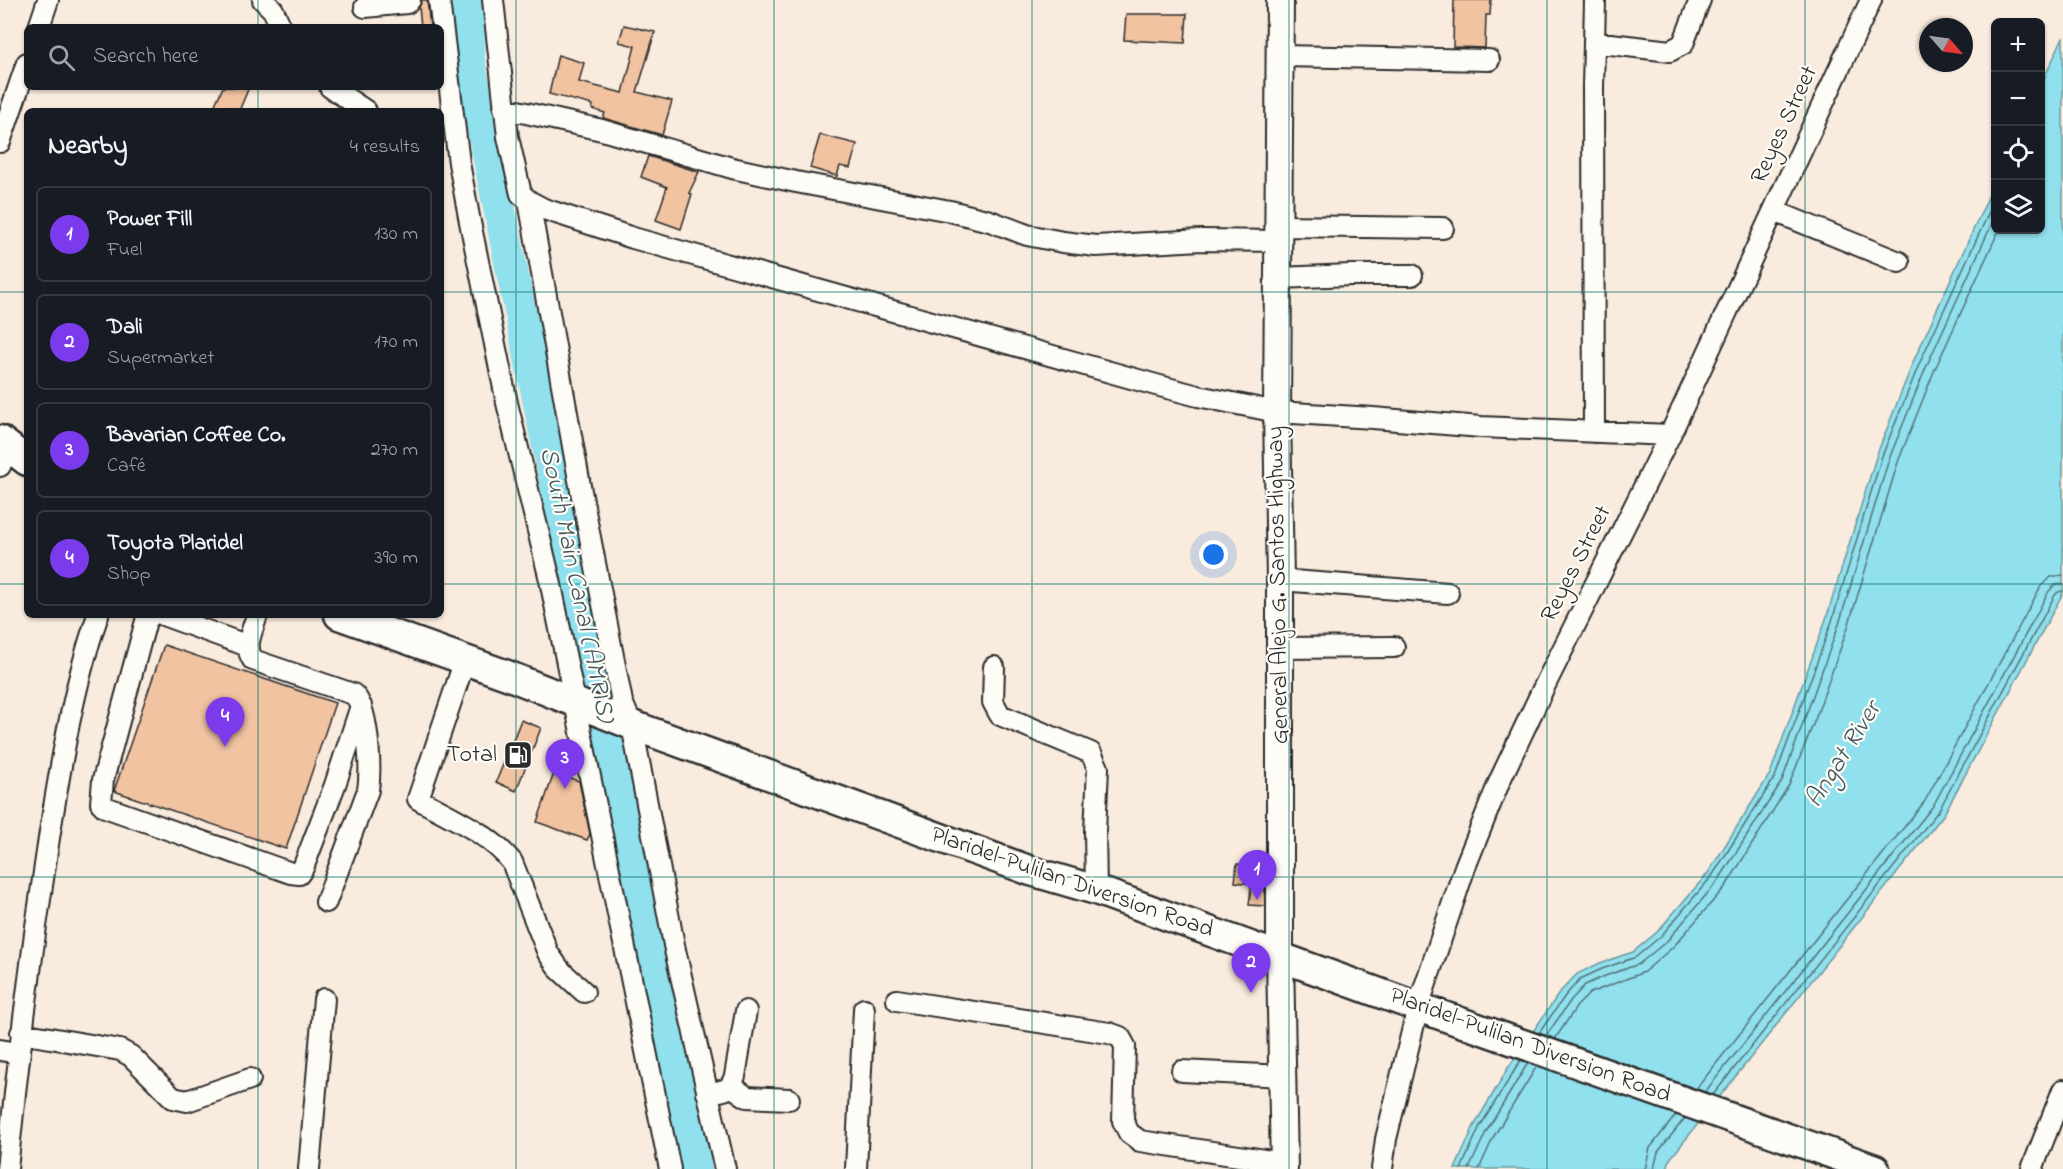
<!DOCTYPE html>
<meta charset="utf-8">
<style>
body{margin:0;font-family:"Indie Flower",sans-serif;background:#20242c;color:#f1f3f6}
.controls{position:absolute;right:18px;top:18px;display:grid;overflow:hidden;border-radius:9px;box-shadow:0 2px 4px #0004}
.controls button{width:54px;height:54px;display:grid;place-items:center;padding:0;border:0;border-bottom:2px solid #363941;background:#171b24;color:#f1f3f6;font:30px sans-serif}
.compass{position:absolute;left:1919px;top:18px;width:54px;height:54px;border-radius:50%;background:#171b24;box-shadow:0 2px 4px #0004;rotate:118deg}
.you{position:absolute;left:1214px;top:555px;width:21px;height:21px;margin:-15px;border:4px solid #fff;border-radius:50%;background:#1a73e8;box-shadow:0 0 0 9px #1a73e833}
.badge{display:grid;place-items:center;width:39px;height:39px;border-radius:50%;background:#7c3aed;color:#fff;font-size:20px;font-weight:700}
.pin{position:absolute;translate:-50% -50px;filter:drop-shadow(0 2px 3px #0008)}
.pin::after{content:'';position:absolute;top:32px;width:21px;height:18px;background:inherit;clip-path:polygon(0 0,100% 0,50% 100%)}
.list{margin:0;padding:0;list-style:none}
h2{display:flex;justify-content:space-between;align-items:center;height:78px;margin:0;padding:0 24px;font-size:26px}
h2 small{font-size:20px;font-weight:400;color:#9ea1a6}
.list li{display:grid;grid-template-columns:39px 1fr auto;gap:18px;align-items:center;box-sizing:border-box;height:96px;margin:0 12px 12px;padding:0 12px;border:2px solid #363941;border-radius:9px}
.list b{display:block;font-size:22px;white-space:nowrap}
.list p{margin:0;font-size:20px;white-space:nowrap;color:#9ea1a6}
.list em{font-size:20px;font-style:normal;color:#9ea1a6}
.icon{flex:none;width:33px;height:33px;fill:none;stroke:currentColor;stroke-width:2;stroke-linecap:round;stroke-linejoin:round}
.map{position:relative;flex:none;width:2063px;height:1169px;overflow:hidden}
.search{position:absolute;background:#171b24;box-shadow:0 2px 4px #0004;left:24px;top:24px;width:420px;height:66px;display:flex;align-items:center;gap:15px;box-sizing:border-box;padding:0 21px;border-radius:9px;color:#9ea1a6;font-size:22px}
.panel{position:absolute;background:#171b24;box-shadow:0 2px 4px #0004;left:24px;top:108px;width:420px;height:510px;border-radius:9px}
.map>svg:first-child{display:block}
.water{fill:#90e0ed;stroke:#68989f;stroke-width:1.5}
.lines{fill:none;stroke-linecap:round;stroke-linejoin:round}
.shore{stroke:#537379;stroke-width:1.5}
.river{stroke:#90e0ed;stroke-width:32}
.building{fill:#f1c3a1;stroke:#2b2b2b;stroke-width:1.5}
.minor-casing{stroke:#2b2b2b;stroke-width:24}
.major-casing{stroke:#2b2b2b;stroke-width:30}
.highway-casing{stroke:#2b2b2b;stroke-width:33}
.minor{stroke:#fdfcf7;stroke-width:20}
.major{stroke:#fdfcf7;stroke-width:26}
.highway{stroke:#fdfcf7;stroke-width:28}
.grid{fill:none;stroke:#0f766e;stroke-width:1.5;stroke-opacity:0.55}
.labels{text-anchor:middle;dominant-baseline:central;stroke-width:4.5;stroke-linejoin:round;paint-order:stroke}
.street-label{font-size:24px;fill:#2b2b2b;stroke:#fdfcf7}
.poi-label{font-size:24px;fill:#2b2b2b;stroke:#fdfcf7;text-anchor:end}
.water-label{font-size:26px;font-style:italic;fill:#44585c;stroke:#fdfcf7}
</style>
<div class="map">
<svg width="2063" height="1169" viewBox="0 0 2063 1169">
<rect width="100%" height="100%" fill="#f9ebdd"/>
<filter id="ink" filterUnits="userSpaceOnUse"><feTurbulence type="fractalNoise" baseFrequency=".0167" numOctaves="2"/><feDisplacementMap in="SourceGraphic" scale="12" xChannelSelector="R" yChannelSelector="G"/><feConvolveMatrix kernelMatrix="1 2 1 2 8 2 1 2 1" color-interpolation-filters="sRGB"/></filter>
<g filter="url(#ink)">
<path class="water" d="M2063 37V593L1944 814 1670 1159 1667 1169H1455L1474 1126 1508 1068 1560 992 1577 974 1600 963 1633 952 1657 932 1708 873 1770 774 1826 619 1877 454 1914 360 1995 182 1996 230H2040L2041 85Z"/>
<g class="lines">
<path class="shore" d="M1539 1033 1565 996 1580 979 1602 969 1636 957 1661 936 1712 876 1775 777 1832 621 1882 456 1920 362 1996 197
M1546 1036 1571 1000 1585 985 1605 976 1639 964 1667 941 1718 881 1782 781 1839 624 1889 459 1927 365 1996 215
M1555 1039 1577 1006 1590 993 1644 972 1673 947 1726 886 1789 785 1816 717 1848 627 1898 462 1935 369 1999 230
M1696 1089 1925 801 2041 586 2051 577 2063 575
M1705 1092 1933 806 2049 591 2055 585 2063 584
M1713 1095 1939 810 2055 595 2058 592 2063 591
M1461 1169 1479 1128 1521 1060
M1469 1169 1486 1132 1528 1063
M1479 1169 1494 1136 1537 1066
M1645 1169 1650 1148 1676 1115
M1654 1169 1658 1152 1685 1118"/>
<path class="river" d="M468 0 469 61 696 1169"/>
</g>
<path class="building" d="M422 0H427L430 27H421L419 7Z
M1454 0H1491L1490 15H1486L1485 48 1453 47Z
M1126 14H1187L1185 43 1124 40Z
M624 25 655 32 637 92 672 101 662 135 603 118 605 113 592 109 593 105 549 94 558 55 584 63 579 82 623 93 635 46 619 42Z
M223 87H249L239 111H212Z
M820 135 857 144 850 168 840 166 837 176 810 168Z
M648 156 699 172 689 193 692 194 681 229 656 220 667 187 641 177Z
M164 645 335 703 286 849 114 791Z
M521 720 541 728 516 791 496 782Z
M554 773 579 781 590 834 587 840 537 822Z
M1237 864 1262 866 1261 885 1235 882Z
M1251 887 1265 889V906L1249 905Z"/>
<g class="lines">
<g class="minor-casing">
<path id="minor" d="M263 0 273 10 281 27
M439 0 459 163 470 222 507 403 550 580 670 1169
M493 0 508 137 521 194 529 201 544 209 633 238 1156 385 1198 396 1277 412 1373 418 1481 427 1670 435
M365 7 407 3 410 0
M39 27 48 0
M1594 42 1670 51 1683 44 1700 0
M1281 56 1489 60
M330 87 366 111
M504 108 602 130 732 168 796 182 950 211 990 221 1027 235 1063 242 1096 246 1201 240 1279 241
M0 142 27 63
M529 201 581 491 622 702 632 725 675 950 725 1169
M1774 211 1899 262
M1279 226 1443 228
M1279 278 1351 275H1412
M1594 432 1593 88 1595 0
M0 466 8 447
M1280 580 1448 593
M151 615 146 621 103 780 101 803 105 807 291 873 299 874 303 868 335 785 361 706
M163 615 248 646
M257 615C253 630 243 646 253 660L353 694C369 706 371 771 368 790L326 902
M1280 648 1394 647
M465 660 418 799C450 817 489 833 512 862L548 953 560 970 584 992
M994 667 993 702 1000 715 1091 753 1098 768 1095 831 1096 890
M897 1000 1109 1033 1120 1037 1125 1046 1123 1121 1129 1133 1140 1141 1284 1163
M21 1033 120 1050 131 1056 173 1098 187 1101 250 1079
M0 1050 18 1053
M1182 1071 1282 1076
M731 1086 747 1097 789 1099
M707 1093C724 1090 729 1093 735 1076L746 1011
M7 1169C18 1058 32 948 49 838 61 763 73 687 98 615
M309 1169 324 999
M856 1169 864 1009
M1382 1169 1386 1139 1418 1007 1465 867 1500 780 1543 689 1670 435 1871 0
M2032 1169 2063 1090"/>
</g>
<g class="major-casing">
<path id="major" d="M1280 0 1277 412 1280 580V955L1284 1169"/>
</g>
<g class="highway-casing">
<path id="highway" d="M0 440 27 461
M339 615 507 675 632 725 1031 871 1096 890 1418 1007 1875 1169"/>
</g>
<use href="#minor" class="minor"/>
<use href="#major" class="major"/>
<use href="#highway" class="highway"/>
</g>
</g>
<path class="grid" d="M258 0V27M516 0V1169M774 0V1169M1032 0V1169M1289 0V1169M1547 0V1169M1805 0V1169M258 87V111M0 292H27M441 292H2063M0 584H27M441 584H2063M258 615V1169M0 877H2063"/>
<defs>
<g id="fuel-square" transform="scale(1.5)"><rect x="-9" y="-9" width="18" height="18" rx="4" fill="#2b2b2b" stroke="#fdfcf7"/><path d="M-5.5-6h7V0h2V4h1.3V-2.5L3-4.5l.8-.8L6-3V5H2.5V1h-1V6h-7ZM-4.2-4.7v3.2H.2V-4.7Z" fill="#fff"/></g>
</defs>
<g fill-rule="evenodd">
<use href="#fuel-square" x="518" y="755"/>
</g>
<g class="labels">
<g class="street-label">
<text transform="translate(1785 125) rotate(-65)">Reyes Street</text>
<text transform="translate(1577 564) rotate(-63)">Reyes Street</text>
<text transform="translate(1279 585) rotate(-91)">General Alejo G. Santos Highway</text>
<text transform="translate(1072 883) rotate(19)">Plaridel-Pulilan Diversion Road</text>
<text transform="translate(1530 1046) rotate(20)">Plaridel-Pulilan Diversion Road</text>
</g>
<g class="poi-label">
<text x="497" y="755">Total</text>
</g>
<g class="water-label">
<text transform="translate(576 585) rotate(78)">South Main Canal (AMRIS)</text>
<text transform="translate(1844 755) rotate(-58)">Angat River</text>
</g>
</g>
</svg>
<div class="controls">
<button>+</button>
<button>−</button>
<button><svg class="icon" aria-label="locate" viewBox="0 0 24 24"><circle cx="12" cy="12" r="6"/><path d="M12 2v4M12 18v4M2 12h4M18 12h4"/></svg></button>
<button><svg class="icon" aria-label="layers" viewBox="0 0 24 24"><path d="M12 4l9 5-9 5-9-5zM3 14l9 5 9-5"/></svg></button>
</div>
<svg class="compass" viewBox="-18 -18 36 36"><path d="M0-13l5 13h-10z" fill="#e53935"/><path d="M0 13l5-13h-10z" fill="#9ea1a6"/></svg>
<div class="you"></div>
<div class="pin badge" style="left:1257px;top:900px">1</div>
<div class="pin badge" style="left:1251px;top:993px">2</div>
<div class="pin badge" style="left:565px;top:789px">3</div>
<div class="pin badge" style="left:225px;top:747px">4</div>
<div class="search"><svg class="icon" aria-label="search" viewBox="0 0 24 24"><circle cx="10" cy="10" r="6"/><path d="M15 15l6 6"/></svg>Search here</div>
<section class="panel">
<h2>Nearby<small>4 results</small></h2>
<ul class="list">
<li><span class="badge">1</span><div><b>Power Fill</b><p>Fuel</p></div><em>130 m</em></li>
<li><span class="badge">2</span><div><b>Dali</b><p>Supermarket</p></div><em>170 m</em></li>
<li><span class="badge">3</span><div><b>Bavarian Coffee Co.</b><p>Café</p></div><em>270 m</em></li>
<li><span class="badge">4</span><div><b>Toyota Plaridel</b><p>Shop</p></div><em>390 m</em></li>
</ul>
</section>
</div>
